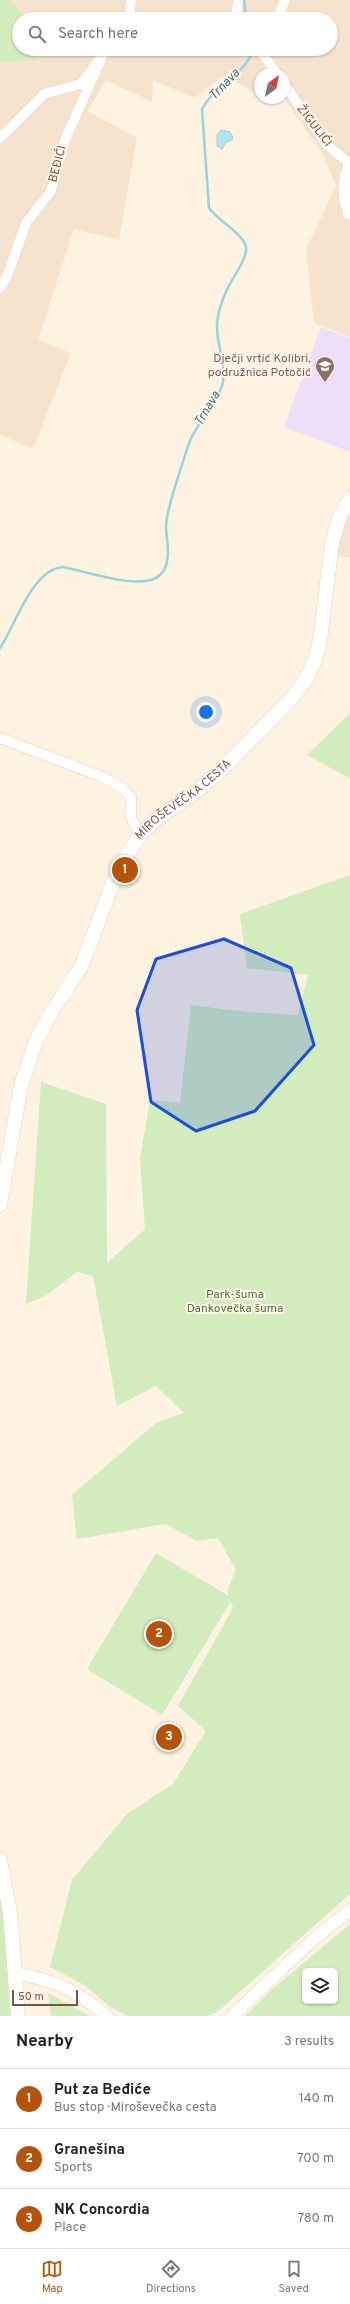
<!DOCTYPE html>
<meta charset="utf-8">
<style>
body{margin:0;font-family:Overpass,sans-serif;background:#f2f2f2;color:#222}
.controls{position:absolute;right:12px;bottom:12px;display:grid;overflow:hidden;border-radius:6px;box-shadow:0 1px 3px #0004}
.controls button{width:36px;height:36px;display:grid;place-items:center;padding:0;border:0;border-bottom:1px solid #e0e0e0;background:#fff;color:#222;font:20px sans-serif}
.compass{position:absolute;left:254px;top:68px;width:36px;height:36px;border-radius:50%;background:#fff;box-shadow:0 1px 3px #0004;rotate:33deg}
.scale{position:absolute;left:12px;bottom:10px;width:66px;box-sizing:border-box;padding-left:4px;border:2px solid #775646;border-top:0;font-size:11px;line-height:14px;white-space:nowrap;color:#775646;-webkit-text-stroke:3px #fff5e9;paint-order:stroke}
.you{position:absolute;left:206px;top:712px;width:14px;height:14px;margin:-10px;border:3px solid #fff;border-radius:50%;background:#1a73e8;box-shadow:0 0 0 6px #1a73e833}
.badge{display:grid;place-items:center;width:26px;height:26px;border-radius:50%;background:#b45309;color:#fff;font-size:13px;font-weight:700}
.pin{position:absolute;translate:-50% -50%;border:2px solid #fff;box-shadow:0 1px 4px #0006}
.list{margin:0;padding:0;list-style:none}
h2{display:flex;justify-content:space-between;align-items:center;height:52px;margin:0;padding:0 16px;font-size:17px}
h2 small{font-size:13px;font-weight:400;color:#767676}
.list li{display:grid;grid-template-columns:26px 1fr auto;gap:12px;align-items:center;box-sizing:border-box;height:60px;padding:0 16px;border-top:1px solid #e0e0e0}
.list b{display:block;font-size:15px;white-space:nowrap}
.list p{margin:0;font-size:13px;white-space:nowrap;color:#767676}
.list em{font-size:13px;font-style:normal;color:#767676}
.icon{flex:none;width:22px;height:22px;fill:none;stroke:currentColor;stroke-width:2;stroke-linecap:round;stroke-linejoin:round}
.map{position:relative;flex:none;width:350px;height:2016px;overflow:hidden}
.search{position:absolute;background:#fff;box-shadow:0 1px 3px #0004;left:12px;right:12px;top:12px;height:44px;display:flex;align-items:center;gap:10px;box-sizing:border-box;padding:0 14px;border-radius:22px;color:#767676;font-size:15px}
.sheet{height:232px;background:#fff}
nav{display:flex;justify-content:space-around;align-items:center;box-sizing:border-box;height:56px;border-top:1px solid #e0e0e0;background:#fff;font-size:11px;color:#767676}
nav a{display:grid;justify-items:center;gap:2px}
nav .on{color:#b45309}
.map>svg:first-child{display:block}
.residential{fill:#f6e3ce}
.education{fill:#efdefa}
.green{fill:#d2ecbe;fill-rule:evenodd}
.water{fill:#b4e3e9;stroke:#99d3db}
.lines{fill:none;stroke-linecap:round;stroke-linejoin:round}
.stream{stroke:#99d3db;stroke-width:2.5}
.minor-casing{stroke:#e5cfbf;stroke-width:11}
.tertiary-casing{stroke:#e5cfbf;stroke-width:13}
.secondary-casing{stroke:#ead0bb;stroke-width:15}
.minor{stroke:#fff;stroke-width:10}
.tertiary{stroke:#fff;stroke-width:12}
.secondary{stroke:#fff;stroke-width:14}
.marked{fill:#1d4ed8;fill-opacity:0.2;stroke:#1d4ed8;stroke-width:3;stroke-linejoin:round}
.labels{text-anchor:middle;dominant-baseline:central;stroke-width:4;stroke-linejoin:round;paint-order:stroke}
.street-label{font-size:12px;fill:#775646;stroke:#fff5e9}
.education-label{font-size:12px;fill:#785e54;stroke:#fff5e9;text-anchor:end}
.park-label{font-size:12px;fill:#4e783b;stroke:#fff5e9}
.water-label{font-size:13px;font-style:italic;fill:#39757e;stroke:#fff5e9}
</style>
<div class="map">
<svg width="350" height="2016" viewBox="0 0 350 2016">
<rect width="100%" height="100%" fill="#fef2e1"/>
<path class="residential" d="M16 0H350V337L314 323 306 249 336 186 323 155 284 98V74H260V95L224 76 194 98 153 80 152 102 106 80 88 111 137 138 119 240 74 229 38 340 71 353 33 449 0 435V63L36 60 46 49H69L84 54 82 49H331V19H64L60 12 51 19H27L11 2Z
M350 486V557L325 556 338 510Z"/>
<path class="education" d="M321 327 350 338V452L284 427Z"/>
<path class="green" d="M0 0H16L12 2 27 19H19V49H46L36 60 0 63Z
M350 713V779L307 755Z
M350 875V1894L217 2012 208 2016H128L109 2006 86 1986 50 1967 72 1880 127 1814 173 1784 206 1731 178 1706 233 1608 231 1601 162 1715 87 1669 156 1553 229 1596 227 1591 236 1570 218 1538 197 1541 165 1524 77 1539 72 1495 156 1423 184 1413 156 1386 117 1406 93 1276 77 1272 45 1296 26 1304 41 1082 106 1104 107 1263 145 1229 140 1159 150 1100 180 1103 191 1005 248 1012 298 1015 308 975 247 968 240 914Z
M0 1883 5 1907 13 2016H0Z
M350 1924V2016H245L269 1992ZM305 1971H335V2001H305Z
M48 1993 90 2016H51Z"/>
<path class="water" d="M221 130 230 132 233 137 232 140 226 142 222 149 217 146V135Z"/>
<g class="lines">
<path class="stream" d="M244 0 246 19
M0 648C15 626 32 569 63 567 86 571 142 592 160 575 173 563 166 540 166 525 168 502 181 470 188 446 195 423 215 409 222 386 228 363 213 339 218 317 219 309 222 301 225 294 229 282 248 259 246 247 243 233 218 221 209 208L202 109C214 86 243 76 253 51"/>
<g class="minor-casing">
<path id="minor" d="M129 19 131 0
M236 19 238 0
M277 19 285 0
M255 49 263 54 277 74
M284 84 326 144 350 164
M0 138 44 94 81 84 107 49
M0 288 8 274 26 223 51 191 65 140 101 59
M0 738 100 776 124 789 131 798V817L140 835"/>
</g>
<g class="tertiary-casing">
<path id="tertiary" d="M14 1973C54 1980 75 1989 107 2016
M232 2016 315 1938 350 1910"/>
</g>
<g class="secondary-casing">
<g id="secondary">
<path d="M350 166C344 181 345 198 350 213"/>
<path id="s1" d="M0 1205 21 1085 36 1041 49 1016 81 967 113 883 128 853 140 835 157 819 197 791 217 774 291 699 305 681 315 660 320 640 332 543 339 518 350 499"/>
<path d="M0 1860 10 1912 18 2016"/>
</g>
</g>
<use href="#minor" class="minor"/>
<use href="#tertiary" class="tertiary"/>
<use href="#secondary" class="secondary"/>
</g>
<path class="marked" d="M224 939 291 968 314 1045 255 1111 196 1131 151 1102 137 1010 156 959Z"/>
<defs>
<g id="school-pin" transform="scale(1)"><path d="M0 17L-7.5 6A9.5 9.5 0 1 1 7.5 6Z" fill="#8d6e63" stroke="#fff5e9"/><path d="M0-5L7-2L0 1L-7-2ZM-4 1L0 2.5L4 1V4Q0 6-4 4Z" fill="#fff"/></g>
</defs>
<g fill-rule="evenodd">
<use href="#school-pin" x="325" y="366"/>
</g>
<g class="labels">
<g class="street-label">
<text transform="translate(314 126) rotate(52)">ŽIGULIĆI</text>
<text transform="translate(58 164) rotate(-75)">BEĐIĆI</text>
<text stroke="none"><textPath href="#s1" startOffset="456">MIROŠEVEČKA CESTA</textPath></text>
</g>
<g class="education-label">
<text x="311" y="359">Dječji vrtić Kolibri,<tspan x="311" dy="14">podružnica Potočić</tspan></text>
</g>
<g class="park-label">
<text x="235" y="1295">Park-šuma<tspan x="235" dy="14">Dankovečka šuma</tspan></text>
</g>
<g class="water-label">
<text transform="translate(225 85) rotate(-46)">Trnava</text>
<text transform="translate(208 409) rotate(-59)">Trnava</text>
</g>
</g>
</svg>
<div class="controls">
<button><svg class="icon" aria-label="layers" viewBox="0 0 24 24"><path d="M12 4l9 5-9 5-9-5zM3 14l9 5 9-5"/></svg></button>
</div>
<svg class="compass" viewBox="-18 -18 36 36"><path d="M0-13l5 13h-10z" fill="#e53935"/><path d="M0 13l5-13h-10z" fill="#767676"/></svg>
<div class="scale">50 m</div>
<div class="you"></div>
<div class="pin badge" style="left:125px;top:870px">1</div>
<div class="pin badge" style="left:159px;top:1634px">2</div>
<div class="pin badge" style="left:169px;top:1737px">3</div>
<div class="search"><svg class="icon" aria-label="search" viewBox="0 0 24 24"><circle cx="10" cy="10" r="6"/><path d="M15 15l6 6"/></svg>Search here</div>
</div>
<section class="sheet">
<h2>Nearby<small>3 results</small></h2>
<ul class="list">
<li><span class="badge">1</span><div><b>Put za Beđiće</b><p>Bus stop · Miroševečka cesta</p></div><em>140 m</em></li>
<li><span class="badge">2</span><div><b>Granešina</b><p>Sports</p></div><em>700 m</em></li>
<li><span class="badge">3</span><div><b>NK Concordia</b><p>Place</p></div><em>780 m</em></li>
</ul>
</section>
<nav>
<a class="on"><svg class="icon" aria-label="map" viewBox="0 0 24 24"><path d="M3 6l6-2 6 2 6-2v14l-6 2-6-2-6 2zM9 4v14M15 6v14"/></svg>Map</a>
<a><svg class="icon" aria-label="directions" viewBox="0 0 24 24"><path d="M12 3l9 9-9 9-9-9zM9 14v-3h6M13 9l2 2-2 2"/></svg>Directions</a>
<a><svg class="icon" aria-label="saved" viewBox="0 0 24 24"><path d="M7 4h10v16l-5-4-5 4z"/></svg>Saved</a>
</nav>
